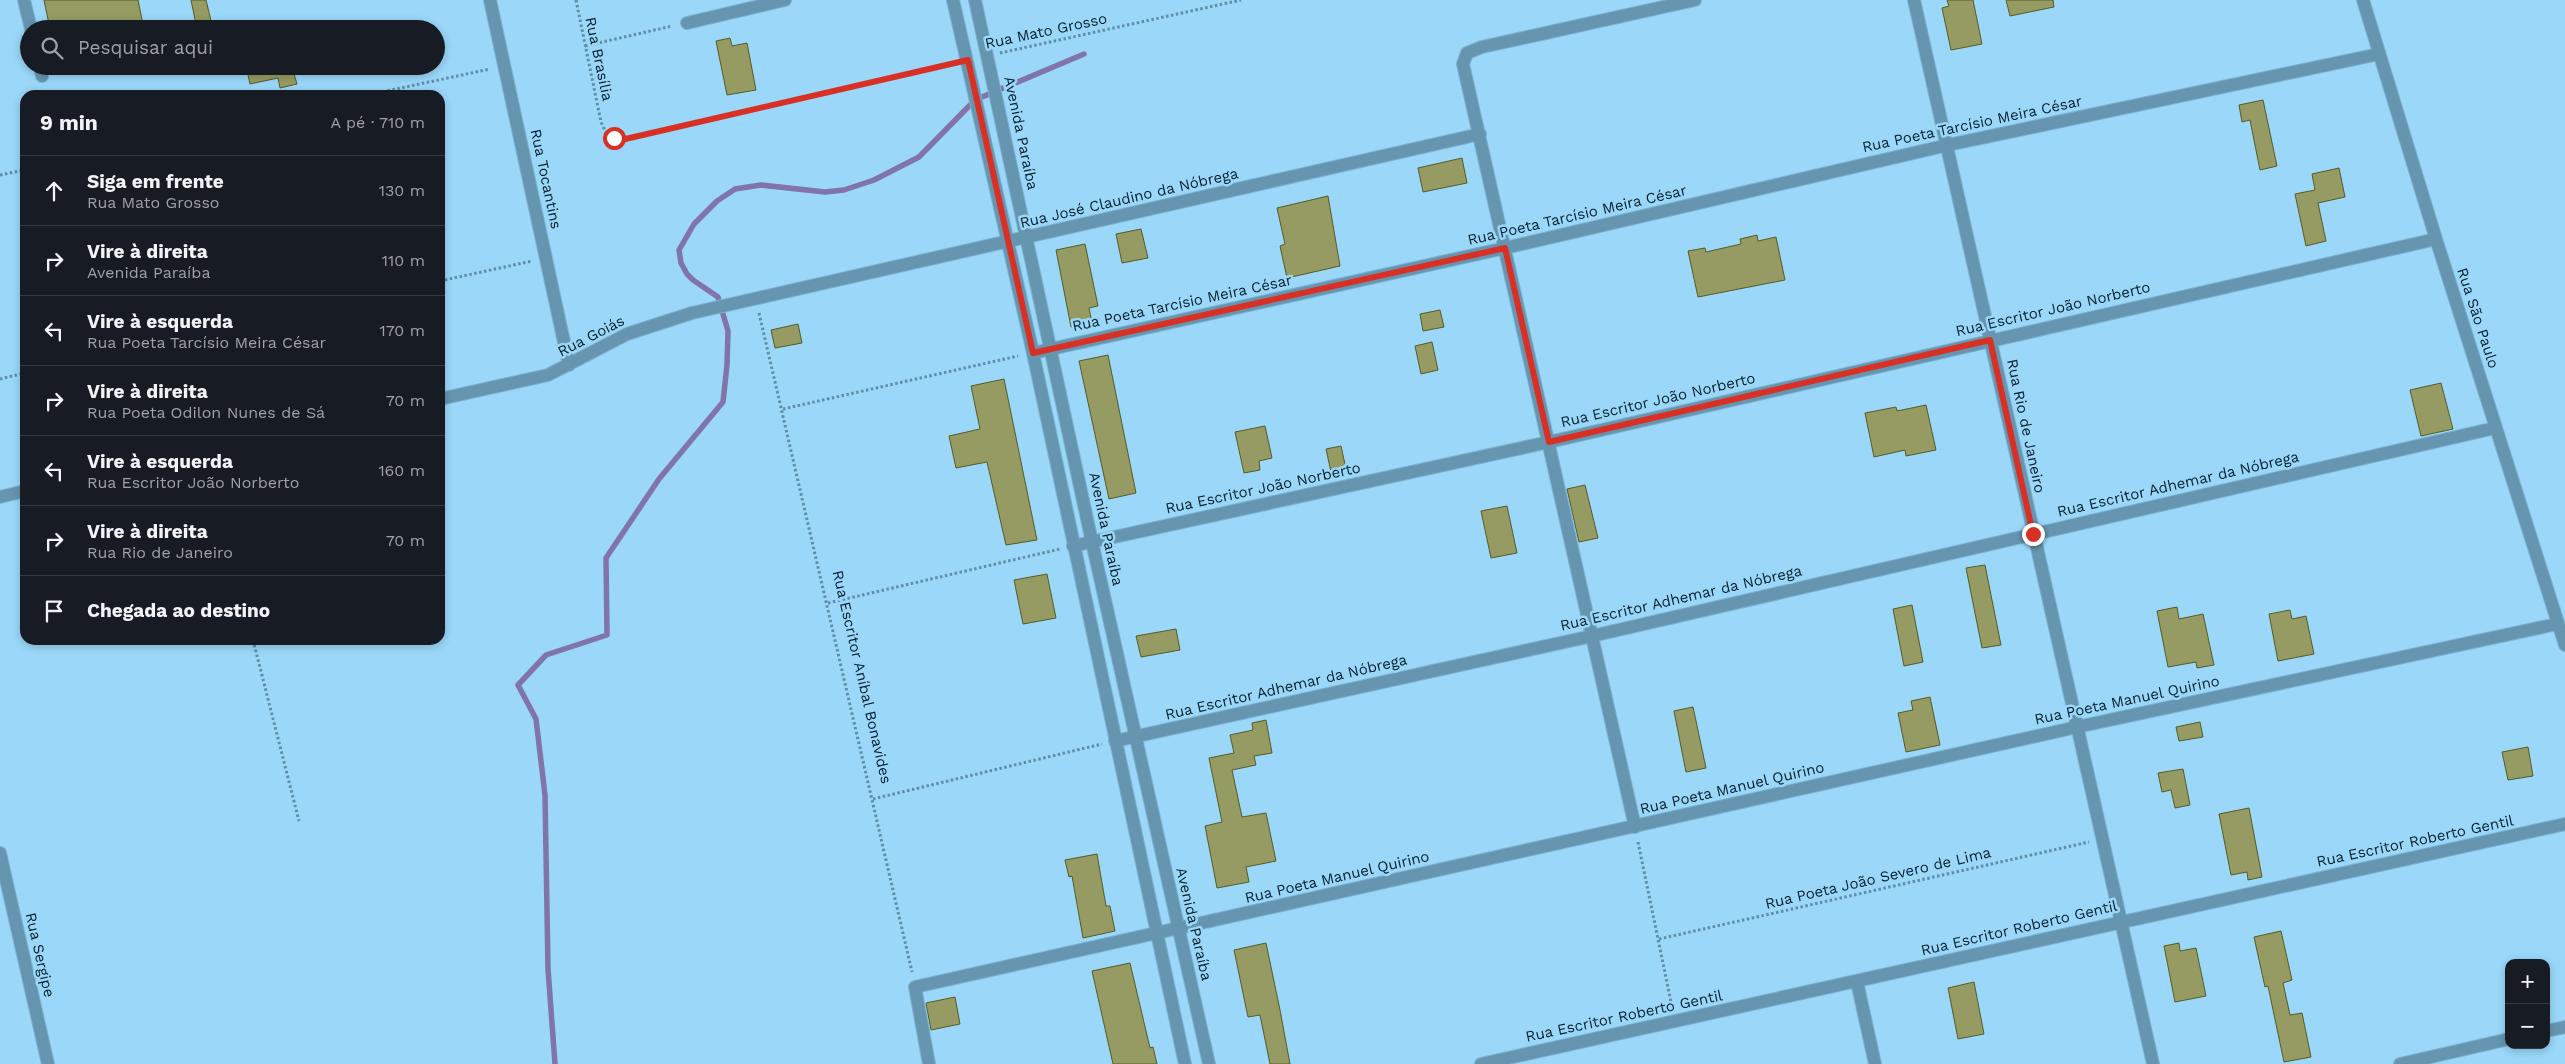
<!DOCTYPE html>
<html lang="pt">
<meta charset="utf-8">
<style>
body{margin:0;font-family:"Work Sans",sans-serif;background:#242831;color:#f1f3f6}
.controls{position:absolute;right:15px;bottom:15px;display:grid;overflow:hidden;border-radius:10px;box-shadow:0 2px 8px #0003}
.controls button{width:45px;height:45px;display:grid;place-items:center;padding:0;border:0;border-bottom:1px solid #363941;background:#171b24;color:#f1f3f6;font:25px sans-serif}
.stop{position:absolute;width:15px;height:15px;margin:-11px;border:4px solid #d93025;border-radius:50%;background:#fff}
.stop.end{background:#d93025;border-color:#fff;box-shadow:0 1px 5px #0008}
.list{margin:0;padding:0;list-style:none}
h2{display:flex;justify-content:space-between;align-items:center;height:65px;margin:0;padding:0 20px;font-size:21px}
h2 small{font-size:16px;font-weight:400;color:#9ea1a6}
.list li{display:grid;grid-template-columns:32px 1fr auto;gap:15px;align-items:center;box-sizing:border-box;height:70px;padding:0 20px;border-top:1px solid #363941}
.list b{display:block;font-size:19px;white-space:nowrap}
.list p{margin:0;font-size:16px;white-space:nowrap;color:#9ea1a6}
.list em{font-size:16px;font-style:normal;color:#9ea1a6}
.icon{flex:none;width:28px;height:28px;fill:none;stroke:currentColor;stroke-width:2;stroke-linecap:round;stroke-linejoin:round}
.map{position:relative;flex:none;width:2565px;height:1064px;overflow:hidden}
.search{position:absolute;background:#171b24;box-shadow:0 2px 8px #0003;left:20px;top:20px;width:425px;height:55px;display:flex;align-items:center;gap:12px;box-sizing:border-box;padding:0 18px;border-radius:28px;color:#9ea1a6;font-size:19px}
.panel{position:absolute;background:#171b24;box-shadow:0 2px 8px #0003;left:20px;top:90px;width:425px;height:555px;border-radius:15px}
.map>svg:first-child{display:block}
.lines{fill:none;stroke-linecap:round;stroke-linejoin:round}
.stream{stroke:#8074aa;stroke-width:5.5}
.building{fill:#959b62;stroke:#575b23}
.minor-casing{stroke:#7db2d0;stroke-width:14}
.tertiary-casing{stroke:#7db2d0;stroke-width:14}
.path{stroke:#5f8da6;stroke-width:3;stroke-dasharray:2.5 2.5;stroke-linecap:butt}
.minor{stroke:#6695af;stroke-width:12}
.tertiary{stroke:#6695af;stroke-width:12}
.route{stroke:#d93025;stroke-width:6}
.labels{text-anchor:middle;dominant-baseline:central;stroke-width:5;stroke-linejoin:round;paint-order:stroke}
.street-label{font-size:15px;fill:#07202c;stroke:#9ad7f9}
</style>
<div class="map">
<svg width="2565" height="1064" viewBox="0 0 2565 1064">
<rect width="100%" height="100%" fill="#9ad7f9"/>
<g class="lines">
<path class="stream" d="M555 1064 548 969 545 795 536 719 518 685 546 655 607 635 606 558 659 479 723 402 727 365 728 331 718 297 693 280 687 274 681 263 679 250 694 224 717 201 735 189 761 185 825 192 844 190 874 180 919 157 975 100 1084 54"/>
</g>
<path class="building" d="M44 0H138L144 29H50Z
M191 0H206L213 29H197Z
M1947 0H1973L1982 44 1951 50 1942 8 1949 6Z
M2006 0H2053L2054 7 2010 16Z
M730 38 732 46 747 43 756 90 727 95 716 41Z
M246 66H299L300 73 294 74 297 84 280 88 278 78 250 84Z
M2263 100 2277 166 2260 170 2250 120 2242 122 2239 105Z
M1462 158 1467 183 1423 192 1418 168Z
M2339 168 2345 197 2318 203 2326 241 2306 246 2295 194 2315 190 2312 174Z
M1328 196 1340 266 1287 278 1280 246 1285 244 1277 208Z
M1141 229 1148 258 1122 263 1116 234Z
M1757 235 1758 241 1776 237 1785 280 1698 297 1688 251 1705 248 1706 252 1741 244 1740 239Z
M1085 244 1098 306 1089 308 1092 322 1071 327 1056 250Z
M1440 310 1444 327 1423 331 1420 314Z
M798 324 802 343 775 348 771 330Z
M1432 342 1438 370 1421 374 1415 346Z
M1108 355 1136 493 1109 499 1079 361Z
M1004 379 1037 540 1006 545 987 462 956 468 949 436 980 429 971 386Z
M2441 383 2453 429 2421 436 2410 390Z
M1926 405 1936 450 1906 456 1905 450 1874 457 1865 413 1896 407 1897 411Z
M1265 426 1272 458 1259 461 1260 470 1244 473 1235 432Z
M1341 446 1346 469 1331 472 1326 449Z
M1585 485 1598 538 1579 542 1567 489Z
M1507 506 1517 553 1491 558 1481 511Z
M1985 565 2001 645 1982 648 1966 568Z
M1047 574 1056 618 1023 624 1014 580Z
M1912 605 1923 662 1904 666 1893 609Z
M2177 607 2179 619 2203 614 2214 665 2197 668 2196 662 2168 667 2157 611Z
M2290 610 2292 619 2306 616 2314 654 2278 661 2269 614Z
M1176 629 1180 650 1141 657 1136 636Z
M1930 697 1940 745 1906 752 1898 713 1913 710 1911 701Z
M1693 707 1706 768 1686 772 1674 711Z
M1266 720 1272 753 1254 756 1256 765 1232 770 1242 817 1266 813 1276 861 1246 867 1249 882 1217 888 1205 826 1222 822 1209 758 1234 753 1230 735 1253 730 1252 723Z
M2200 722 2203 737 2179 741 2176 727Z
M2528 747 2533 776 2508 780 2502 752Z
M2183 769 2190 805 2175 808 2171 790 2162 792 2158 773Z
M2249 808 2262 877 2248 880 2247 872 2231 875 2219 814Z
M1097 854 1106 906H1110L1115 931 1083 938 1072 876 1069 877 1065 860Z
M2281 931 2292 980 2283 983 2290 1015 2302 1013 2311 1057 2284 1062 2268 986 2265 987 2254 937Z
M1266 943 1280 1010 1290 1064H1270L1260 1015 1248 1017 1234 950Z
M2179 943 2180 951 2196 948 2206 996 2175 1002 2164 946Z
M1130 963 1150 1048 1153 1047 1157 1064H1113L1092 971Z
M1974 982 1984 1034 1958 1039 1948 988Z
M955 997 960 1024 931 1030 926 1003Z"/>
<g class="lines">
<g class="minor-casing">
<path id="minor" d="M24 0 31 29
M490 0 569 365
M1914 0 2153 1064
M2363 0 2436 239 2565 645
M687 23 785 0
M40 66 42 76
M1033 353 1505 248 1948 145 2379 54
M440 399 548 375 627 334 692 313 1480 134
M0 497 25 491
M1073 546 1549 442 2436 239
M1115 741 1592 636 2495 428
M1635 827 1463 64 1467 53 1482 47 1695 0
M0 853 48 1064
M1857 982 1875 1064
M2546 1031 2565 1027
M929 1064 915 987 2077 727 2557 624
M1481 1064 2565 824
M2400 1064 2509 1039"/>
</g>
<g class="tertiary-casing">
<path id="tertiary" d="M953 0 1033 353 1185 1064
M975 0 1092 542 1209 1064"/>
</g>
<path class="path" d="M576 0 601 122 606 133 621 141 952 63
M585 46 672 26
M1000 53 1241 0
M368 95 490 69
M0 175 25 170
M440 281 532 261
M759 313 912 972
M0 379 25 373
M783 409 1018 356
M828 603 1060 549
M253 640 299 821
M873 799 1102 744
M1638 842 1672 1007
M1659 939 2089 842"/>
<use href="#minor" class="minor"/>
<use href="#tertiary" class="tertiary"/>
</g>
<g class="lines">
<path class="route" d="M614 138 621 140 968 60 1033 353 1505 248 1549 442 1990 340 2033 534"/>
</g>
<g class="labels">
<g class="street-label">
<text transform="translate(1046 31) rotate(-12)">Rua Mato Grosso</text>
<text transform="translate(599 59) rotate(78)">Rua Brasília</text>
<text transform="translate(1972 124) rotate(-12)">Rua Poeta Tarcísio Meira César</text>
<text transform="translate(1021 133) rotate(78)">Avenida Paraíba</text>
<text transform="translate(546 179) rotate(78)">Rua Tocantins</text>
<text transform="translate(1129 198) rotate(-13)">Rua José Claudino da Nóbrega</text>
<text transform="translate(1577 215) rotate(-13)">Rua Poeta Tarcísio Meira César</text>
<text transform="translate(1182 303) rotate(-12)">Rua Poeta Tarcísio Meira César</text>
<text transform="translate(2053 309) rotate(-13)">Rua Escritor João Norberto</text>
<text transform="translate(2478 318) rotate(72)">Rua São Paulo</text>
<text transform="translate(591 336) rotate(-27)">Rua Goiás</text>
<text transform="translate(1658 400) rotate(-13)">Rua Escritor João Norberto</text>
<text transform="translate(2026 426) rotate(78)">Rua Rio de Janeiro</text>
<text transform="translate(2178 484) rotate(-13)">Rua Escritor Adhemar da Nóbrega</text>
<text transform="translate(1263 488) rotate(-12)">Rua Escritor João Norberto</text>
<text transform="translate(1106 529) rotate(78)">Avenida Paraíba</text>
<text transform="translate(1681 598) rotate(-13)">Rua Escritor Adhemar da Nóbrega</text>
<text transform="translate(862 677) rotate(77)">Rua Escritor Aníbal Bonavides</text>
<text transform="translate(1286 687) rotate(-13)">Rua Escritor Adhemar da Nóbrega</text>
<text transform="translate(2127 700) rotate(-12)">Rua Poeta Manuel Quirino</text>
<text transform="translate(1732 788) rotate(-13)">Rua Poeta Manuel Quirino</text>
<text transform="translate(2415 841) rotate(-12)">Rua Escritor Roberto Gentil</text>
<text transform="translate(1337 877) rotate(-13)">Rua Poeta Manuel Quirino</text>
<text transform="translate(1878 878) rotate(-13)">Rua Poeta João Severo de Lima</text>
<text transform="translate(1194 924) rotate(77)">Avenida Paraíba</text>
<text transform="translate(2019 928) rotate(-13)">Rua Escritor Roberto Gentil</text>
<text transform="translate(40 955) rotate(77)">Rua Sergipe</text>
<text transform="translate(1624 1016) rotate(-12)">Rua Escritor Roberto Gentil</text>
</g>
</g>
</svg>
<div class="controls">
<button>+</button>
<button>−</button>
</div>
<div class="stop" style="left:614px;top:138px"></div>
<div class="stop end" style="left:2033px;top:534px"></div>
<div class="search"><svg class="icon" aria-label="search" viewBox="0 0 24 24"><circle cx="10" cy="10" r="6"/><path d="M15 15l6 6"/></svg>Pesquisar aqui</div>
<section class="panel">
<h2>9 min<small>A pé · 710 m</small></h2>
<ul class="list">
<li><svg class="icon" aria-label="ahead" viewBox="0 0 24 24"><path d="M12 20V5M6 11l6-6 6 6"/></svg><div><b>Siga em frente</b><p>Rua Mato Grosso</p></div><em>130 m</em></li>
<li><svg class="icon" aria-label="right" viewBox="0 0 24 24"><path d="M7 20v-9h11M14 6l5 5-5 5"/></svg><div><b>Vire à direita</b><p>Avenida Paraíba</p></div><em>110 m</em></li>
<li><svg class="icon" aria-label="left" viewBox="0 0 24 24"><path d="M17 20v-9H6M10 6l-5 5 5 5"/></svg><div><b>Vire à esquerda</b><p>Rua Poeta Tarcísio Meira César</p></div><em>170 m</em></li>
<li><svg class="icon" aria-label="right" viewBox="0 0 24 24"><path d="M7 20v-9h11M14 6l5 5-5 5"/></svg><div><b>Vire à direita</b><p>Rua Poeta Odilon Nunes de Sá</p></div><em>70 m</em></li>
<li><svg class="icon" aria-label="left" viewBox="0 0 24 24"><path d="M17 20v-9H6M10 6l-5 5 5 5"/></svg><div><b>Vire à esquerda</b><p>Rua Escritor João Norberto</p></div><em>160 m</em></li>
<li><svg class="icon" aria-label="right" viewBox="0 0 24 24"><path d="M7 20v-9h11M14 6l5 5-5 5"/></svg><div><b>Vire à direita</b><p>Rua Rio de Janeiro</p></div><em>70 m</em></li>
<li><svg class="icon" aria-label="arrive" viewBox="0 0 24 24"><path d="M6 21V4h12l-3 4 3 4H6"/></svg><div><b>Chegada ao destino</b></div></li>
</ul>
</section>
</div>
